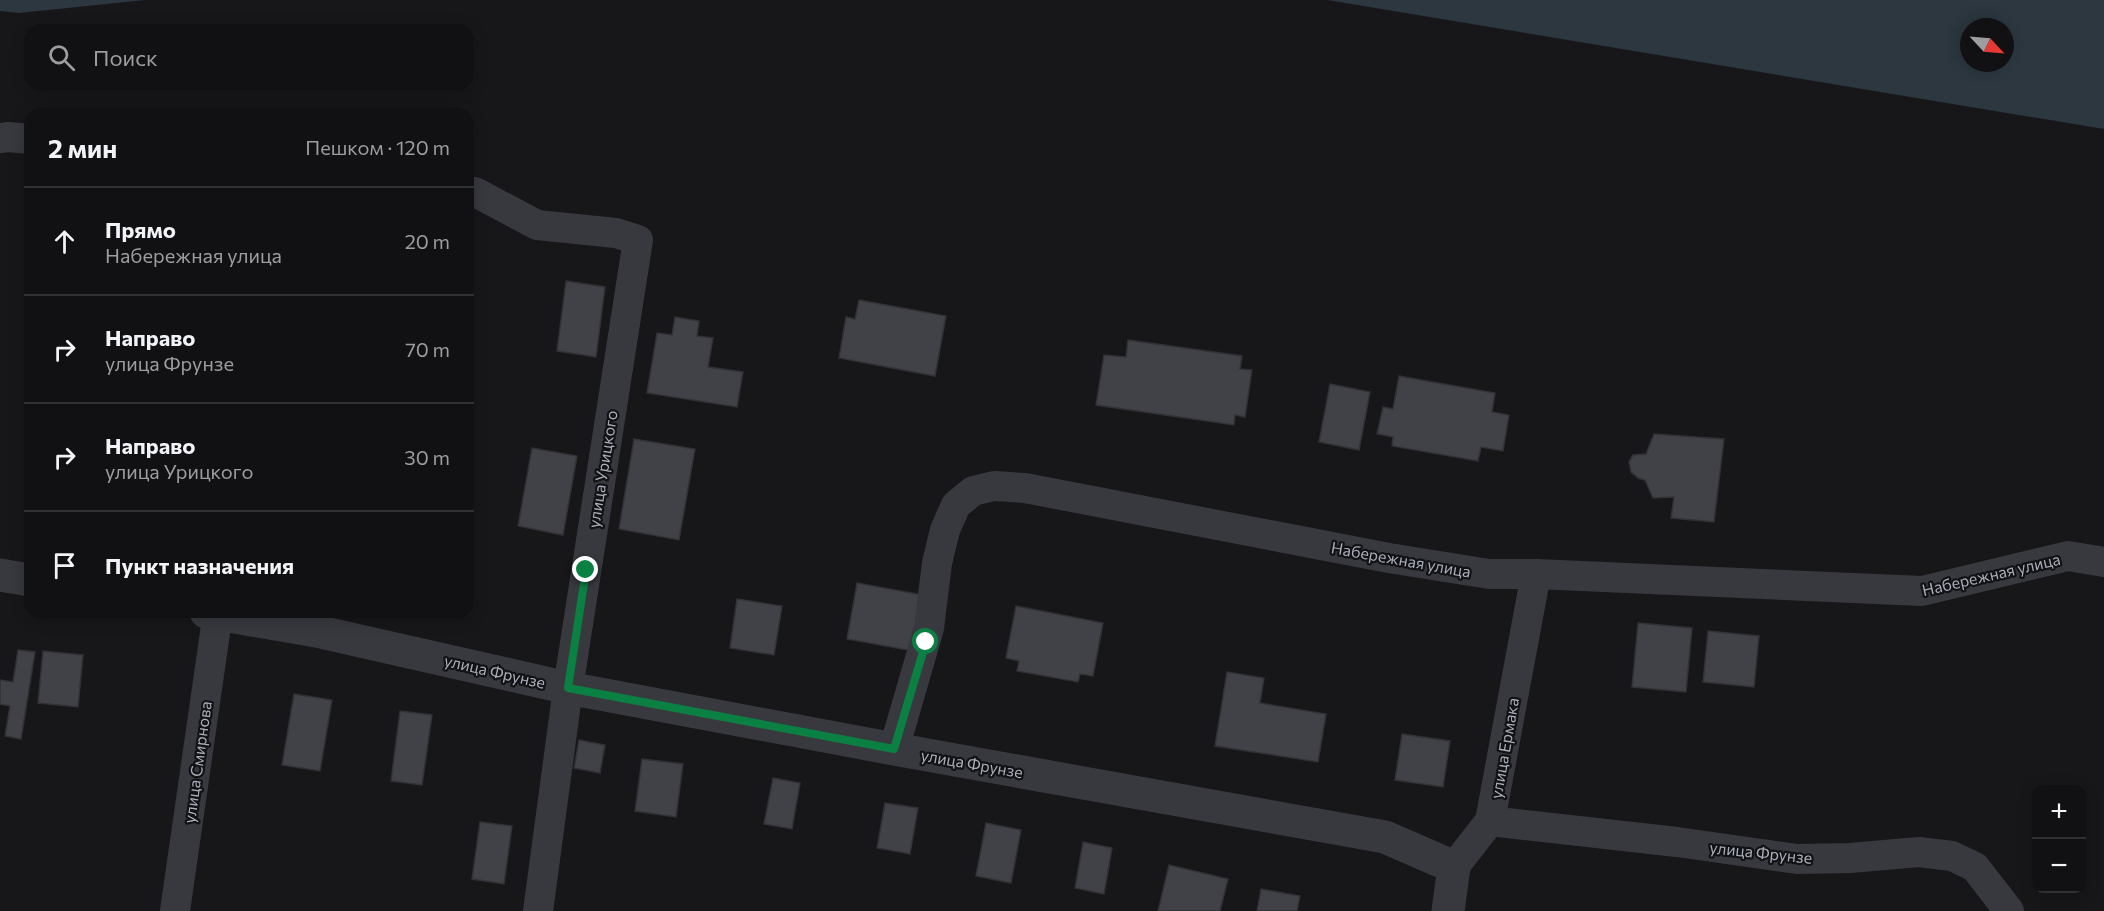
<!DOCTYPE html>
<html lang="ru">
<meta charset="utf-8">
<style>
body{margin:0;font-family:Commissioner,sans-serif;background:#1e1f22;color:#f1f3f6}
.controls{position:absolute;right:18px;bottom:18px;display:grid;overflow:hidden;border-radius:12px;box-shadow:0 3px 15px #0003}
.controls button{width:54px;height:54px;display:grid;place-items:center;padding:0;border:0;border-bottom:2px solid #303134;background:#111114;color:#f1f3f6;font:30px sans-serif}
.compass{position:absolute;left:1960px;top:18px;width:54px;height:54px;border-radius:50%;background:#111114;box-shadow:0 3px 15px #0003;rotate:116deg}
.stop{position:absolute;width:18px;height:18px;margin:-14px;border:4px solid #0b8043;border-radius:50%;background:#fff}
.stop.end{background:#0b8043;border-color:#fff;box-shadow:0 2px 6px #0008}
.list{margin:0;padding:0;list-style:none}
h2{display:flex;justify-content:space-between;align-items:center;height:78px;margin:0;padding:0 24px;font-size:26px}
h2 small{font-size:20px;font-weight:400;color:#9c9da0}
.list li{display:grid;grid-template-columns:39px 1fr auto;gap:18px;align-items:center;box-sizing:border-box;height:108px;padding:0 24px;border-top:2px solid #303134}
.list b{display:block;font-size:22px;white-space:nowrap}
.list p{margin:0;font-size:20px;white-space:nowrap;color:#9c9da0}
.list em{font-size:20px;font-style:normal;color:#9c9da0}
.icon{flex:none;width:33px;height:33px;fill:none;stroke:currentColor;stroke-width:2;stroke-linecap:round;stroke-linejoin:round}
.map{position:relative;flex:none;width:2104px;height:911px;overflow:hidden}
.search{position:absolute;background:#111114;box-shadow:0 3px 15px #0003;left:24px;top:24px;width:450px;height:66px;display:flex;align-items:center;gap:15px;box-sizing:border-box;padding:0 21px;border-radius:18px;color:#9c9da0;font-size:22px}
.panel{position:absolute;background:#111114;box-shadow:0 3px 15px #0003;left:24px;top:108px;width:450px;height:510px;border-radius:18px}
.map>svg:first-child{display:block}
.water{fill:#2c373f;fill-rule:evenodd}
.building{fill:#414247;stroke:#313136;stroke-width:1.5}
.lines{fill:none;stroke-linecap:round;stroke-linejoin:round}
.minor{stroke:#38393f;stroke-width:30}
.tertiary{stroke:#38393f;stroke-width:33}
.route{stroke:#0b8043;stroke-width:8}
.labels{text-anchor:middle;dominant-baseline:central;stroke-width:4.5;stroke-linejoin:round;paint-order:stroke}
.street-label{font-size:16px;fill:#a9aebb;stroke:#121215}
</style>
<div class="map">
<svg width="2104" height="911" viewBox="0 0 2104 911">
<rect width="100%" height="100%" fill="#17171a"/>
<path class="water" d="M0 0H145L19 13 0 11Z
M1327 0H2104V129ZM1969 27H2005V63H1969Z"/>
<path class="building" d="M566 281 605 287 596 357 557 351Z
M859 300 946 316 935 376 839 358 846 317 855 319Z
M675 317 699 321 697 336 713 338 708 367 743 372 737 407 647 393 657 333 672 335Z
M1128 340 1242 356 1240 369 1252 370 1245 417 1235 415 1234 425 1096 405 1104 355 1126 357Z
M1399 376 1495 393 1492 412 1509 415 1503 451 1481 447 1478 461 1392 446 1393 437 1377 434 1383 407 1393 409Z
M1330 384 1370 392 1359 450 1319 442Z
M1654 434 1724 439 1714 522 1671 518 1674 497 1653 498 1645 480 1638 478 1631 472 1629 462 1633 455 1646 454Z
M634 439 695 449 679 540 619 529Z
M532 448 577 456 563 535 518 526Z
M857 583 923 595 913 651 847 639Z
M737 599 782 606 774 655 730 648Z
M1016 606 1103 623 1093 676 1080 674 1078 682 1017 671 1019 661 1006 658Z
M1638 623 1692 628 1686 692 1632 687Z
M1708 631 1759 636 1754 687 1703 682Z
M18 650 35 652 21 739 5 736 10 706 0 704V680L13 682Z
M43 651 83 655 78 707 38 703Z
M1227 672 1264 678 1260 703 1326 714 1318 762 1215 746Z
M294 694 332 700 320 771 282 765Z
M400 711 432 715 422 785 391 781Z
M1402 734 1450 741 1443 787 1395 780Z
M579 740 605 745 600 773 574 768Z
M642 759 683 764 676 817 635 811Z
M773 778 800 783 792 829 764 824Z
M885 803 918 808 910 854 877 848Z
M480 822 512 826 504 884 472 879Z
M986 823 1021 830 1011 883 976 876Z
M1083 842 1112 848 1104 894 1075 888Z
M1169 865 1228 879 1220 911H1158Z
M1261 889 1300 896 1297 911H1257Z"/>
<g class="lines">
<path class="minor" d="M0 138 8 137 30 139
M468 192H475L537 225 616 233 638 240 568 688 538 911
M894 749 929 628 937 563 945 530 956 505 973 491 994 486 1025 488 1389 558 1489 574H1536L1922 591 2068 556 2104 562
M1490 821 1677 842 1797 859 1850 858 1919 852 1952 856 1975 867 2009 911
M1454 867 1490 821 1536 574
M175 911 218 612"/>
<path class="tertiary" d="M0 575 30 580
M206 612 316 631 568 688 894 749 1385 837 1454 867 1448 911"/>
</g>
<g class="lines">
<path class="route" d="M586 570 568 688 894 749 926 642"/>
</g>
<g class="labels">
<g class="street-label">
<text transform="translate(602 469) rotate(-81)">улица Урицкого</text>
<text transform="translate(1401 559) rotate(10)">Набережная улица</text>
<text transform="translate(1991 574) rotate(-13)">Набережная улица</text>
<text transform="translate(495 671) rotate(13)">улица Фрунзе</text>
<text transform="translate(1504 748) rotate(-80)">улица Ермака</text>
<text transform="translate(197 762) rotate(-82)">улица Смирнова</text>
<text transform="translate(972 763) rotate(10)">улица Фрунзе</text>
<text transform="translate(1761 852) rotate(6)">улица Фрунзе</text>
</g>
</g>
</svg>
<div class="controls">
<button>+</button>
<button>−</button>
</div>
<svg class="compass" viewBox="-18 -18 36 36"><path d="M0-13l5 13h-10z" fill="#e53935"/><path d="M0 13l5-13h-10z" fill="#9c9da0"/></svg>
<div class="stop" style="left:926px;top:642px"></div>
<div class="stop end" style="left:586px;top:570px"></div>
<div class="search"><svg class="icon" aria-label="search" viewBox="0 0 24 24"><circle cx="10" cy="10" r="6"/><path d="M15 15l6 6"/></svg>Поиск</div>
<section class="panel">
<h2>2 мин<small>Пешком · 120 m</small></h2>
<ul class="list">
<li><svg class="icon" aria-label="ahead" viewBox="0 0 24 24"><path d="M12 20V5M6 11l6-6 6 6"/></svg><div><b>Прямо</b><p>Набережная улица</p></div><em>20 m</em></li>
<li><svg class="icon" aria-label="right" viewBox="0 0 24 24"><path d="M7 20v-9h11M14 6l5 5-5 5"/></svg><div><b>Направо</b><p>улица Фрунзе</p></div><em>70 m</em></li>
<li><svg class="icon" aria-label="right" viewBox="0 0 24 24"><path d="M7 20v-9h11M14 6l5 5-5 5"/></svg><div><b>Направо</b><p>улица Урицкого</p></div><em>30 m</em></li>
<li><svg class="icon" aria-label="arrive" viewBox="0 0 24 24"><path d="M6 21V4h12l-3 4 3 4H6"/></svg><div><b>Пункт назначения</b></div></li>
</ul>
</section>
</div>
